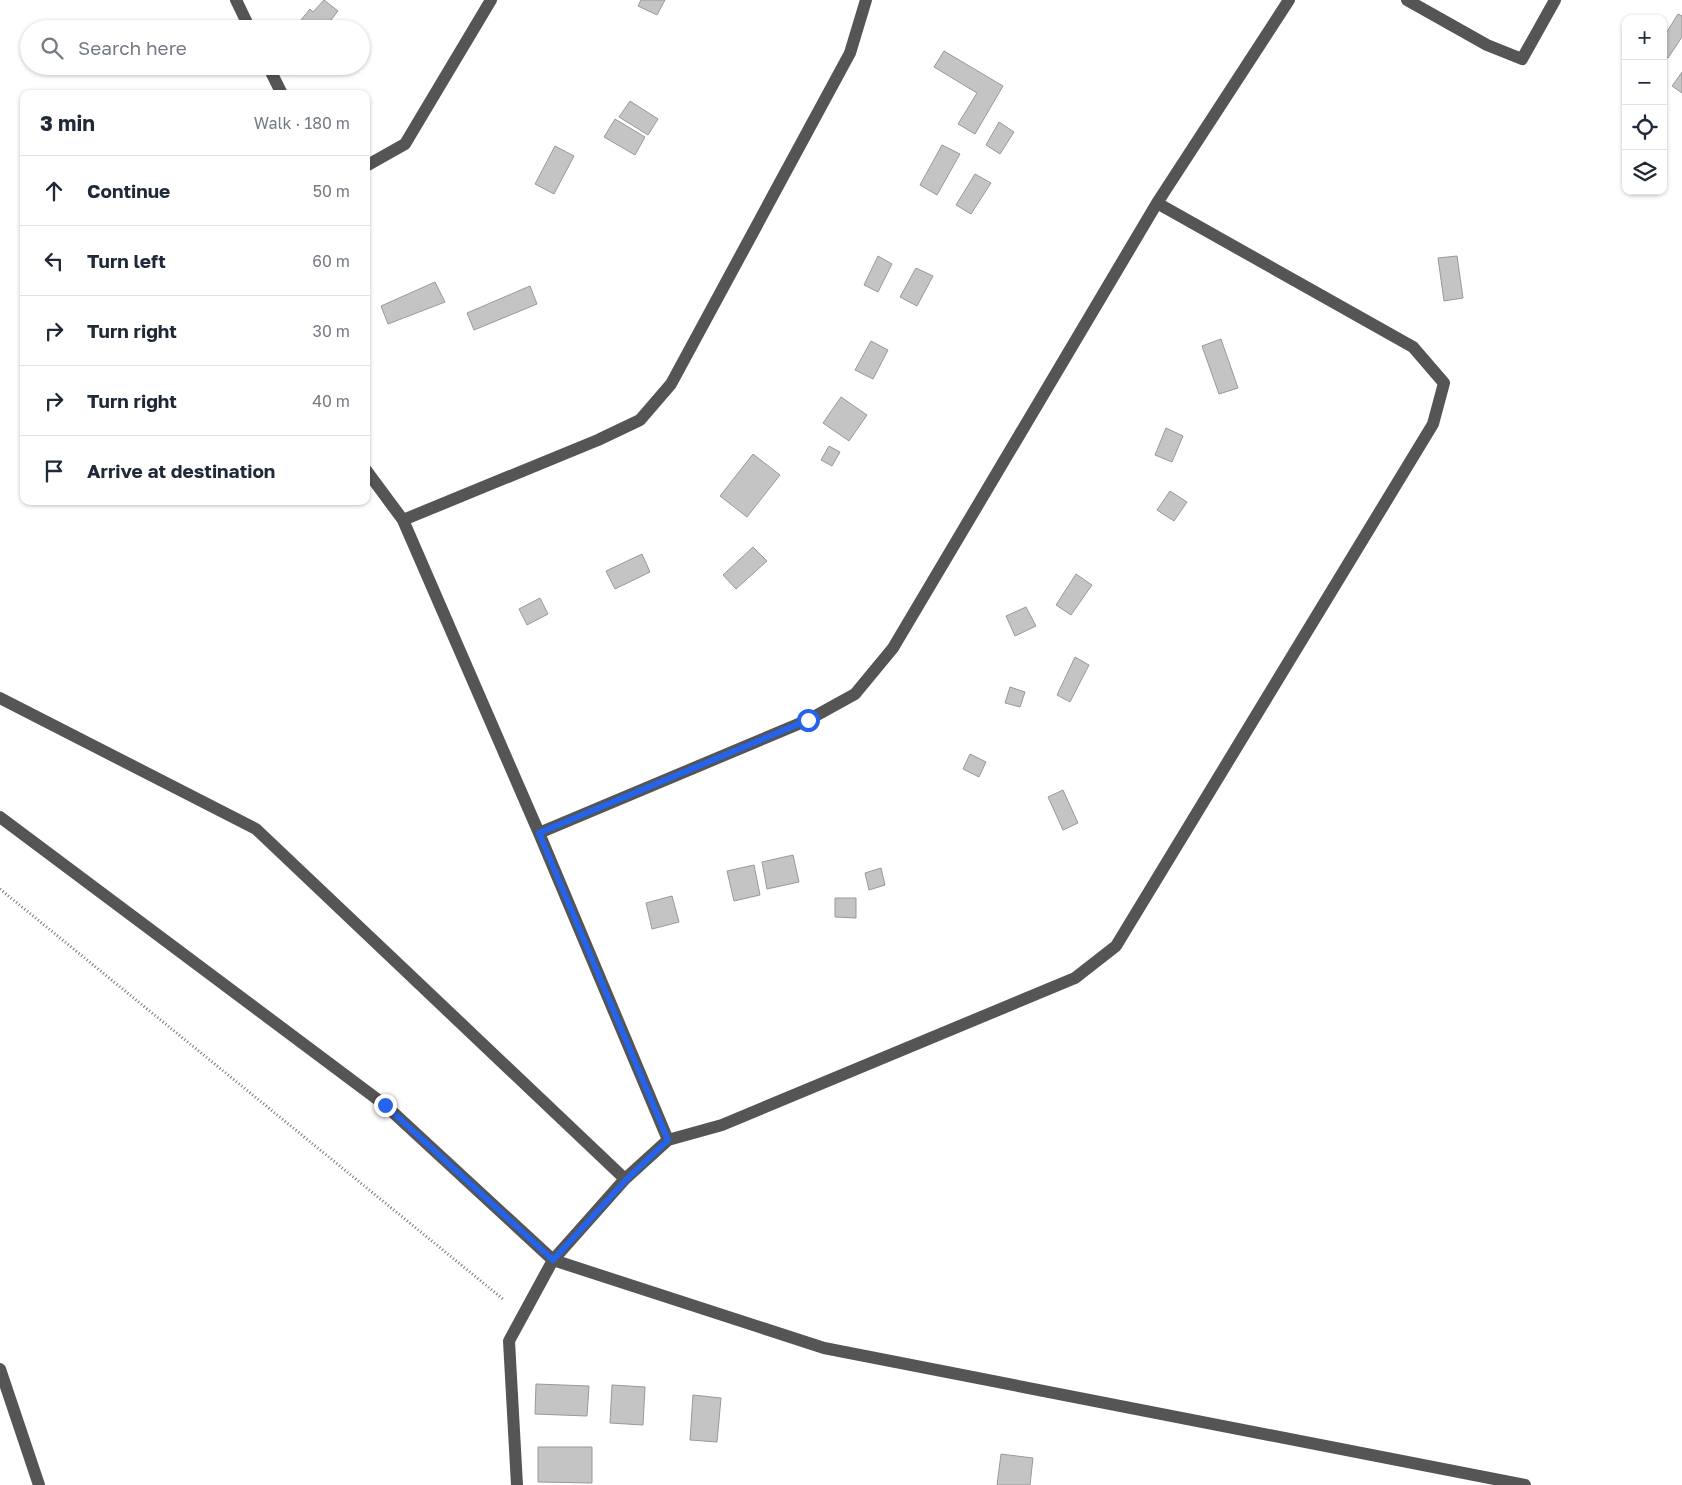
<!DOCTYPE html>
<meta charset="utf-8">
<style>
body{margin:0;font-family:"Golos Text",sans-serif;background:#f6f6f7;color:#1f2937}
.controls{position:absolute;right:15px;top:15px;display:grid;overflow:hidden;border-radius:10px;box-shadow:0 1px 4px #0004}
.controls button{width:45px;height:45px;display:grid;place-items:center;padding:0;border:0;border-bottom:1px solid #e0e1e3;background:#fff;color:#1f2937;font:25px sans-serif}
.stop{position:absolute;width:15px;height:15px;margin:-11px;border:4px solid #2563eb;border-radius:50%;background:#fff}
.stop.end{background:#2563eb;border-color:#fff;box-shadow:0 1px 5px #0008}
.list{margin:0;padding:0;list-style:none}
h2{display:flex;justify-content:space-between;align-items:center;height:65px;margin:0;padding:0 20px;font-size:21px}
h2 small{font-size:16px;font-weight:400;color:#747a83}
.list li{display:grid;grid-template-columns:32px 1fr auto;gap:15px;align-items:center;box-sizing:border-box;height:70px;padding:0 20px;border-top:1px solid #e0e1e3}
.list b{display:block;font-size:19px;white-space:nowrap}
.list em{font-size:16px;font-style:normal;color:#747a83}
.icon{flex:none;width:28px;height:28px;fill:none;stroke:currentColor;stroke-width:2;stroke-linecap:round;stroke-linejoin:round}
.map{position:relative;flex:none;width:1682px;height:1485px;overflow:hidden}
.search{position:absolute;background:#fff;box-shadow:0 1px 4px #0004;left:20px;top:20px;width:350px;height:55px;display:flex;align-items:center;gap:12px;box-sizing:border-box;padding:0 18px;border-radius:28px;color:#747a83;font-size:19px}
.panel{position:absolute;background:#fff;box-shadow:0 1px 4px #0004;left:20px;top:90px;width:350px;height:415px;border-radius:10px}
.map>svg:first-child{display:block}
.building{fill:#c4c4c4;stroke:#999}
.lines{fill:none;stroke-linecap:round;stroke-linejoin:round}
.path{stroke:#777;stroke-width:3;stroke-dasharray:1 2.5;stroke-linecap:butt}
.minor{stroke:#555;stroke-width:12}
.route{stroke:#2563eb;stroke-width:6}
</style>
<div class="map">
<svg width="1682" height="1485" viewBox="0 0 1682 1485">
<rect width="100%" height="100%" fill="#fff"/>
<path class="building" d="M324 0 338 11 327 25 329 29H300L296 26 310 9 313 12Z
M641 0H665L657 15 638 6Z
M1678 14 1682 16V37L1668 58 1663 56V38Z
M944 51 1003 86 975 134 958 124 977 93 934 67Z
M281 66H300L293 75Z
M1682 72V93L1672 86Z
M630 101 658 119 648 135 619 117Z
M615 119 645 137 635 155 604 137Z
M999 122 1014 132 1000 154 986 145Z
M942 145 960 154 937 195 920 185Z
M555 146 574 156 554 194 535 184Z
M975 174 991 183 971 214 956 205Z
M878 256 892 264 878 292 864 285Z
M1457 256 1463 298 1444 301 1438 258Z
M916 268 933 276 917 306 900 297Z
M435 282 445 302 388 324 381 306Z
M530 286 537 304 474 330 467 313Z
M1221 339 1238 388 1219 394 1202 346Z
M871 341 888 350 873 379 855 370Z
M841 397 867 415 849 441 823 423Z
M1166 428 1183 436 1172 462 1155 455Z
M829 446 840 452 832 466 821 460Z
M753 454 780 475 747 517 720 496Z
M1170 491 1187 502 1174 521 1157 510Z
M753 547 767 561 736 589 723 575Z
M642 554 650 572 615 589 606 571Z
M1076 574 1092 585 1071 615 1056 605Z
M540 598 548 614 527 625 519 609Z
M1026 607 1036 626 1015 636 1006 616Z
M1075 657 1089 665 1070 702 1057 695Z
M1010 687 1025 692 1020 707 1005 703Z
M970 754 986 762 979 777 963 769Z
M1063 790 1078 823 1063 830 1048 797Z
M793 855 799 882 767 889 762 862Z
M754 865 760 895 734 901 727 871Z
M881 868 885 885 869 890 865 873Z
M672 896 679 922 652 929 646 903Z
M835 898H856V918L835 917Z
M536 1384 589 1386 587 1416 535 1414Z
M612 1385 645 1387 643 1425 610 1423Z
M693 1395 721 1398 717 1442 690 1440Z
M538 1447H592V1483L538 1482Z
M1001 1454 1033 1458 1030 1485H997Z"/>
<g class="lines">
<path class="path" d="M0 889 503 1299"/>
<path class="minor" d="M236 0 250 29
M1407 0 1487 45 1522 59 1555 0
M268 66 282 94
M366 166 405 144 491 0
M366 470 403 520 598 440 640 420 671 384 850 53 866 0
M403 520 539 833 668 1140 625 1179 553 1260 509 1341 517 1485
M0 698 256 829 625 1179
M0 817 385 1105 553 1260 824 1348 1525 1485
M539 833 808 720 855 694 893 648 1157 203 1289 0
M668 1140 722 1125 1075 978 1116 946 1433 424 1444 383 1413 347 1157 203
M0 1369 39 1485"/>
</g>
<g class="lines">
<path class="route" d="M385 1105 553 1260 626 1180 668 1140 539 833 808 720"/>
</g>
</svg>
<div class="controls">
<button>+</button>
<button>−</button>
<button><svg class="icon" aria-label="locate" viewBox="0 0 24 24"><circle cx="12" cy="12" r="6"/><path d="M12 2v4M12 18v4M2 12h4M18 12h4"/></svg></button>
<button><svg class="icon" aria-label="layers" viewBox="0 0 24 24"><path d="M12 4l9 5-9 5-9-5zM3 14l9 5 9-5"/></svg></button>
</div>
<div class="stop" style="left:808px;top:720px"></div>
<div class="stop end" style="left:385px;top:1105px"></div>
<div class="search"><svg class="icon" aria-label="search" viewBox="0 0 24 24"><circle cx="10" cy="10" r="6"/><path d="M15 15l6 6"/></svg>Search here</div>
<section class="panel">
<h2>3 min<small>Walk · 180 m</small></h2>
<ul class="list">
<li><svg class="icon" aria-label="ahead" viewBox="0 0 24 24"><path d="M12 20V5M6 11l6-6 6 6"/></svg><div><b>Continue</b></div><em>50 m</em></li>
<li><svg class="icon" aria-label="left" viewBox="0 0 24 24"><path d="M17 20v-9H6M10 6l-5 5 5 5"/></svg><div><b>Turn left</b></div><em>60 m</em></li>
<li><svg class="icon" aria-label="right" viewBox="0 0 24 24"><path d="M7 20v-9h11M14 6l5 5-5 5"/></svg><div><b>Turn right</b></div><em>30 m</em></li>
<li><svg class="icon" aria-label="right" viewBox="0 0 24 24"><path d="M7 20v-9h11M14 6l5 5-5 5"/></svg><div><b>Turn right</b></div><em>40 m</em></li>
<li><svg class="icon" aria-label="arrive" viewBox="0 0 24 24"><path d="M6 21V4h12l-3 4 3 4H6"/></svg><div><b>Arrive at destination</b></div></li>
</ul>
</section>
</div>
